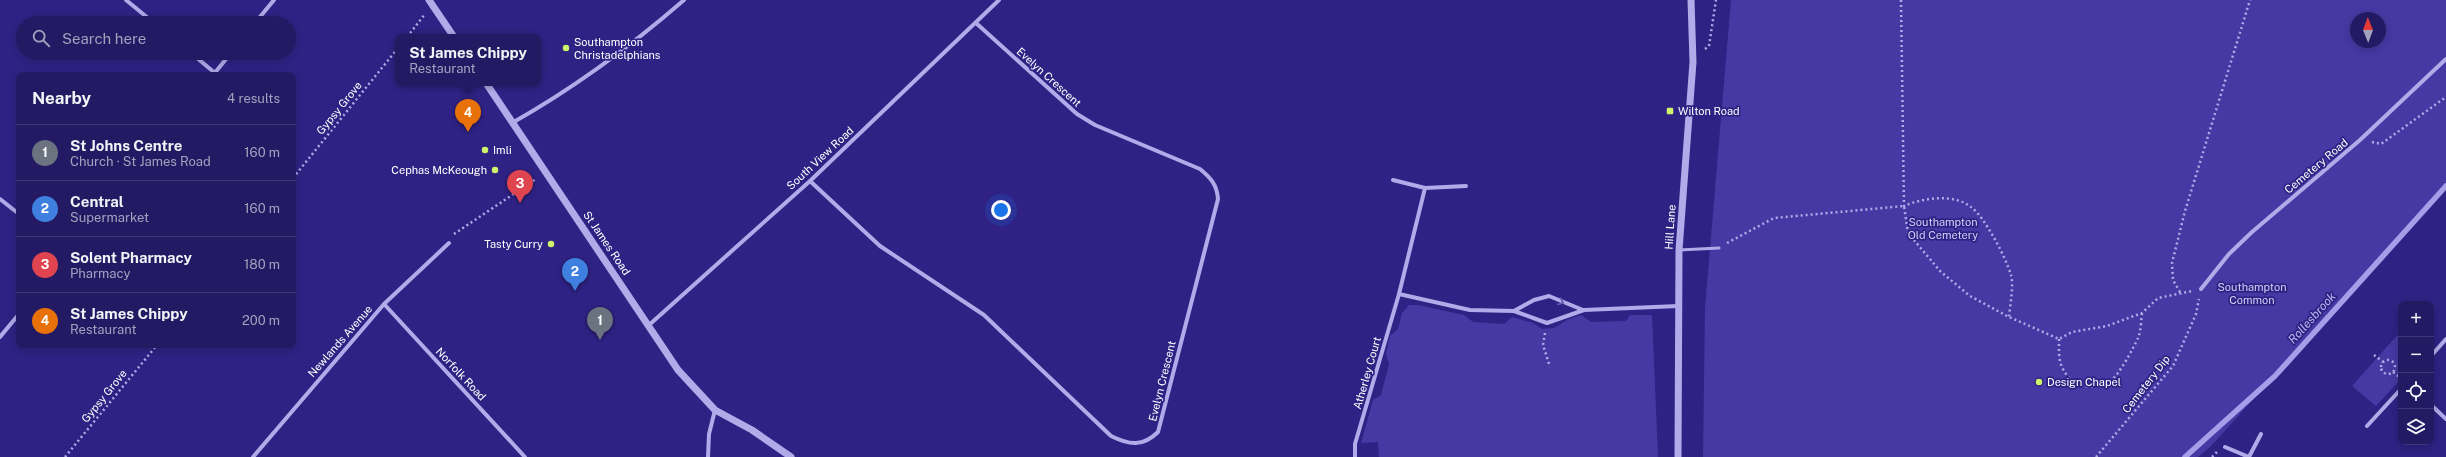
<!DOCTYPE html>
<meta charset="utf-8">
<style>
body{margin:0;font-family:"Public Sans",sans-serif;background:#2b2369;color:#f1f3f6}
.controls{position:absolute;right:12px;bottom:12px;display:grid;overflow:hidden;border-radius:8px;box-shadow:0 2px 10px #0003}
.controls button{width:36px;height:36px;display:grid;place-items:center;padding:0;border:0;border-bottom:1px solid #403878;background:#231a63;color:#f1f3f6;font:20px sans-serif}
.compass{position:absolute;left:2350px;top:12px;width:36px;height:36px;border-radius:50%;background:#231a63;box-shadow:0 2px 10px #0003;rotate:359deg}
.you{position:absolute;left:1001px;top:210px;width:14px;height:14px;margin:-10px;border:3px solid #fff;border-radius:50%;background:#1a73e8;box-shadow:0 0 0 6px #1a73e833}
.badge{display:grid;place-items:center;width:26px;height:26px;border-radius:50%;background:#8c9099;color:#fff;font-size:13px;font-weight:700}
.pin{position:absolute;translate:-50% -33px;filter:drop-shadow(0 1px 2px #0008)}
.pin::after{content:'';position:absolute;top:21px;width:14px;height:12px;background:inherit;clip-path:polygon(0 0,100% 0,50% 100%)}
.popup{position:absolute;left:395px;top:34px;width:146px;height:52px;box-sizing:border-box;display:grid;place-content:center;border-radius:8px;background:#231a63;filter:drop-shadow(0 1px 3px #0005);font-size:13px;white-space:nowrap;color:#a3a1be}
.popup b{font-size:15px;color:#f1f3f6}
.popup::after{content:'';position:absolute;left:50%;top:100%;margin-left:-8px;border:8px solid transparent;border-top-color:#231a63}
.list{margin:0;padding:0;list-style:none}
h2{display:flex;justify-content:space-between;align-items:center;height:52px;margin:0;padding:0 16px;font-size:17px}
h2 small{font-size:13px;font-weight:400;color:#a3a1be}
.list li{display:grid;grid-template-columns:26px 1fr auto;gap:12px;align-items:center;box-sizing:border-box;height:56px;padding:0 16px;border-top:1px solid #403878}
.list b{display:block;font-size:15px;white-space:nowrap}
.list p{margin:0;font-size:13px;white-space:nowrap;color:#a3a1be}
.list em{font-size:13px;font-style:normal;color:#a3a1be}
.icon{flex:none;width:22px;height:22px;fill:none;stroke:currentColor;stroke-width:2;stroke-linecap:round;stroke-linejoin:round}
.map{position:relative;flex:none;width:2446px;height:457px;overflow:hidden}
.search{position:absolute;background:#231a63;box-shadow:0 2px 10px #0003;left:16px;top:16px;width:280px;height:44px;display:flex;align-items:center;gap:10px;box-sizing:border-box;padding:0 14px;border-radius:22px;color:#a3a1be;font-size:15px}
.panel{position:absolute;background:#231a63;box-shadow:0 2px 10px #0003;left:16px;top:72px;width:280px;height:276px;border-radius:8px}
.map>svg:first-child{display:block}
.green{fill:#4639a3;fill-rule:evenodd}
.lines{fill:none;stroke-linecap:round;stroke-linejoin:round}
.stream{stroke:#a79eea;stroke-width:5.5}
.path{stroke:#b2aae9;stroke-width:2.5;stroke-dasharray:2 3;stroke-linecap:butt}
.service{stroke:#b2aae9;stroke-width:3}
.minor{stroke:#b2aae9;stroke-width:4}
.tertiary{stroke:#b2aae9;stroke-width:7}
.oneway{stroke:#6358ac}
.poi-dot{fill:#cef46c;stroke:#2f2284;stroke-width:1.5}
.labels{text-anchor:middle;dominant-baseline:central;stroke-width:3.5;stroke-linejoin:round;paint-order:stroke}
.poi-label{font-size:11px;fill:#fff;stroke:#2f2284;text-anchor:start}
.street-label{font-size:11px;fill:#fff;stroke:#2f2284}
.park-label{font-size:11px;fill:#d3cef7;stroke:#2f2284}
.water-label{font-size:12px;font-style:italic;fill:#bdb6f0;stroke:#2f2284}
</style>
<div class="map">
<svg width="2446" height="457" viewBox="0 0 2446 457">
<rect width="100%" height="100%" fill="#2f2284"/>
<path class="green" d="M1731 0H2446V186L2211 446 2198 457H1703L1705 308ZM2356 18H2380V42H2356Z
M1409 305H1418L1464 315 1473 322 1504 324 1512 317 1533 323 1542 329 1554 328 1569 319 1581 315 1591 322 1626 321 1630 315H1652L1658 457H1379L1378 442 1361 443 1373 400 1381 395 1389 364 1386 354 1390 336 1398 329 1402 313Z
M2401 331V379L2376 406 2352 386Z"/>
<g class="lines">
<path class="stream" d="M2185 457 2275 376 2446 186"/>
<path class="path" d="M1901 0 1904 206C1923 198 1953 193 1971 207 1985 217 2006 258 2011 275 2014 286 2010 305 2009 317
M407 37 425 14
M1705 49 1709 46 1716 0
M2372 142 2381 144 2446 97
M293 178 398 48
M454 234 536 179
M1727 243 1774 218 1904 206 1908 233 1940 271 1970 296 2009 317 2059 339 2072 332 2107 326 2142 313 2158 298 2192 291
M2180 292 2173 280 2172 263 2185 211 2250 0
M1545 333 1543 345 1550 367
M2059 339C2059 349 2058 360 2063 369 2072 387 2093 391 2110 381 2118 377 2134 347 2138 338 2141 331 2141 321 2142 313
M2374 355 2383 362
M2381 367a7 7 0 1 1 14 0a7 7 0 1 1-14 0Z
M2393 372 2401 378
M65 457 157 345
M2096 457 2173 366 2196 314 2199 299
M2212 457 2217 452"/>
<path class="service" d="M1679 250 1719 248"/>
<path class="minor" d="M126 0 154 23
M255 23 274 0
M191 53 215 73
M213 75 231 53
M512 123C574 88 631 46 684 0
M1393 180 1425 188 1466 186
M810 181 880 246 984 315 1111 436C1129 445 1143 447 1158 432L1218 199C1217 185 1211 178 1200 169L1095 125 1077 114 976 23
M0 199 19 214
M2201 289 2229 254 2252 232 2360 140 2446 59
M1399 294 1470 310 1514 311 1547 323 1584 310 1678 306
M384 304 525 457
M1514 311 1534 300 1549 296 1583 310
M649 325 810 181 999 0
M0 337 19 314
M2431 356 2446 339
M2431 405 2446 419
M2367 426 2401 389
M2225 447 2249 457
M253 457 384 304 449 243
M708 457 709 434 715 410
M1355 457V444L1399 294 1425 188
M2249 457 2261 434"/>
<path class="tertiary" d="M429 0 454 37
M486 83 678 370 715 410 752 430 791 457
M1678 457 1679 250 1693 62 1691 0"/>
</g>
<defs><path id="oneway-chevron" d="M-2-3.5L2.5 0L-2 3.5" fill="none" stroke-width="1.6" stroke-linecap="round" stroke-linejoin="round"/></defs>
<use class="oneway" href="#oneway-chevron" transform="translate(1561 302) rotate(24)"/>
<g class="poi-dot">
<circle cx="566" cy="48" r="4"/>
<rect x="1666" y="107" width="8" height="8" rx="2"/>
<circle cx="485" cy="150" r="4"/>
<circle cx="495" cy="170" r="4"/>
<circle cx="551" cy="244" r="4"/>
<circle cx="2039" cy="382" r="4"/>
</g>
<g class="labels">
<g class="poi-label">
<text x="574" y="42">Southampton<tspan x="574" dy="13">Christadelphians</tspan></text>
<text x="1678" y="111">Wilton Road</text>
<text x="493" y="150">Imli</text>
<text x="487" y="170" text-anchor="end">Cephas McKeough</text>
<text x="543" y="244" text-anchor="end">Tasty Curry</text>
<text x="2047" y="382">Design Chapel</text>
</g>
<g class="street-label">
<text transform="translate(1049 77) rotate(42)">Evelyn Crescent</text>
<text transform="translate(339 108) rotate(-51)">Gypsy Grove</text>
<text transform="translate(820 158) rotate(-43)">South View Road</text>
<text transform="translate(2316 166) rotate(-40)">Cemetery Road</text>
<text transform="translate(1670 227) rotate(-86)">Hill Lane</text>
<text transform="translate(607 243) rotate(56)">St James Road</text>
<text transform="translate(340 341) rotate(-49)">Newlands Avenue</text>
<text transform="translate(1367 373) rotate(-74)">Atherley Court</text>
<text transform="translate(461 374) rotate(47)">Norfolk Road</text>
<text transform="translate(1162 381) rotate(-76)">Evelyn Crescent</text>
<text transform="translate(2146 384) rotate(-52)">Cemetery Dip</text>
<text transform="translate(104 396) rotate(-51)">Gypsy Grove</text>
</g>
<g class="park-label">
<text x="1943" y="222">Southampton<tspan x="1943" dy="13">Old Cemetery</tspan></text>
<text x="2252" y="287">Southampton<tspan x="2252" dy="13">Common</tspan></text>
</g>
<g class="water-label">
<text transform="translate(2312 318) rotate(-48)">Rollesbrook</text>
</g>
</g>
</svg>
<div class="controls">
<button>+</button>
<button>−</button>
<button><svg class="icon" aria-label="locate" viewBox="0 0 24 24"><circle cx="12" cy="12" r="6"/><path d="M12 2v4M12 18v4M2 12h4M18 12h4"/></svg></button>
<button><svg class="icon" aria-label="layers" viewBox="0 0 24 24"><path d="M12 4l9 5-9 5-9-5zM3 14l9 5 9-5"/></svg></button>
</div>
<svg class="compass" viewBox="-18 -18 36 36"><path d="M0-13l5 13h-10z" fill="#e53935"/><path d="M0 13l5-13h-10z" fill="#a3a1be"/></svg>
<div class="you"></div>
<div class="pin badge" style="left:600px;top:340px;background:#6b7280">1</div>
<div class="pin badge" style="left:575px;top:291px;background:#3f7fe0">2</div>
<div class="pin badge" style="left:520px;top:203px;background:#e0444e">3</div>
<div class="pin badge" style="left:468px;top:132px;background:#e8710a">4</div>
<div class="popup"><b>St James Chippy</b>Restaurant</div>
<div class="search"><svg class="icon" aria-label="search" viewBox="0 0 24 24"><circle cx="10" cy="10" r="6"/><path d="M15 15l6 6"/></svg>Search here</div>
<section class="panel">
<h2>Nearby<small>4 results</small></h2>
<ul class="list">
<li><span class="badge" style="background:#6b7280">1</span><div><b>St Johns Centre</b><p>Church · St James Road</p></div><em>160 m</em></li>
<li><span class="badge" style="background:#3f7fe0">2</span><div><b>Central</b><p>Supermarket</p></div><em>160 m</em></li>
<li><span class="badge" style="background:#e0444e">3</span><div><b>Solent Pharmacy</b><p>Pharmacy</p></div><em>180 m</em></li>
<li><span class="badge" style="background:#e8710a">4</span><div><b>St James Chippy</b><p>Restaurant</p></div><em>200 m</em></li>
</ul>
</section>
</div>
